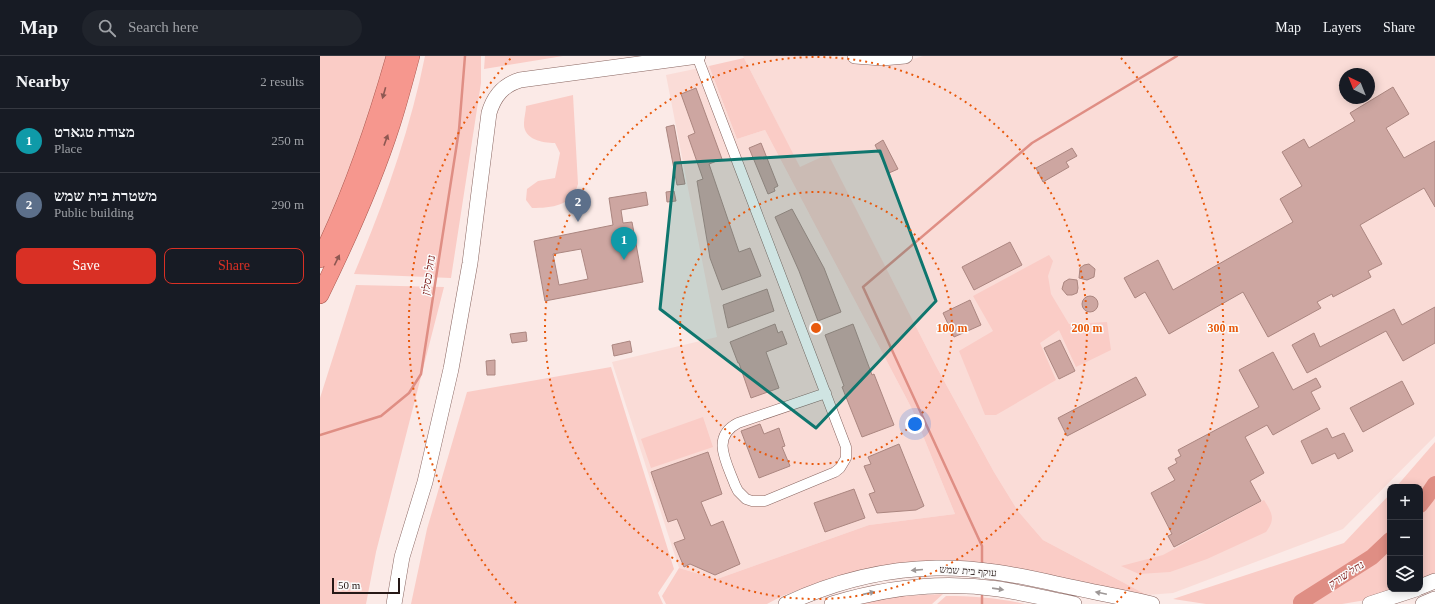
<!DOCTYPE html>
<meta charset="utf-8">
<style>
body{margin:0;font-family:"Times New Roman",Heebo,serif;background:#20242c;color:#f1f3f6}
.controls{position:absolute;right:12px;bottom:12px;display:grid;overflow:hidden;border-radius:8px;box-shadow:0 2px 10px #0003}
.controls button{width:36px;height:36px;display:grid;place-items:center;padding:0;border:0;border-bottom:1px solid #363941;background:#171b24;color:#f1f3f6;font:20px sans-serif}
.compass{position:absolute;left:1019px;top:12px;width:36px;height:36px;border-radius:50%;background:#171b24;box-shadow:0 2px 10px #0003;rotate:317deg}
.scale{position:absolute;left:12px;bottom:10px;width:68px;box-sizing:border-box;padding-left:4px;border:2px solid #261816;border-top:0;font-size:11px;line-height:14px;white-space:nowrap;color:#261816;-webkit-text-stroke:3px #fbfbfb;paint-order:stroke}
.you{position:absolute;left:595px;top:368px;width:14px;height:14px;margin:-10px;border:3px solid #fff;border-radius:50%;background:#1a73e8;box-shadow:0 0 0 6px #1a73e833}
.badge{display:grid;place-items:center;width:26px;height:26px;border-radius:50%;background:#d93025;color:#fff;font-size:13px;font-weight:700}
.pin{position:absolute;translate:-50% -33px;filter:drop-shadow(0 1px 2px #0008)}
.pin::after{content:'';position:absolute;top:21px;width:14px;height:12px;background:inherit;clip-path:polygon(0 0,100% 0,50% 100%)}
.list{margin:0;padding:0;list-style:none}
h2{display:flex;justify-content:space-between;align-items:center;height:52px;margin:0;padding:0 16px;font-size:17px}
h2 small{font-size:13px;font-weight:400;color:#9ea1a6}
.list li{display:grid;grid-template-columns:26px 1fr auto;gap:12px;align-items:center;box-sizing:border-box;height:64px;padding:0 16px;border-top:1px solid #363941}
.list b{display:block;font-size:15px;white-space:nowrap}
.list p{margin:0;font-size:13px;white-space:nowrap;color:#9ea1a6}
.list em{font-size:13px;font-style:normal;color:#9ea1a6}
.actions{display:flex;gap:8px;padding:12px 16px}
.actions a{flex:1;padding:9px 0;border:1px solid #d93025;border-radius:8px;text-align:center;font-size:14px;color:#d93025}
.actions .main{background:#d93025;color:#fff}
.icon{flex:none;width:22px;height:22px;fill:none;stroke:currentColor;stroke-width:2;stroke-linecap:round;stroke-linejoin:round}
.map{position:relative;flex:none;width:1115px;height:548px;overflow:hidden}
header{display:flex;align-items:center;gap:24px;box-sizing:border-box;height:56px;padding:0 20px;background:#171b24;border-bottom:1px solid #363941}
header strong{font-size:19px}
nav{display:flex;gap:22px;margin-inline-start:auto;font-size:14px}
.search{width:280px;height:36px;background:#20242c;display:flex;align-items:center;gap:10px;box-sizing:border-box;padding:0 14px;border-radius:22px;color:#9ea1a6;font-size:15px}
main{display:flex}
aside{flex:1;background:#171b24}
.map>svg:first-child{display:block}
.built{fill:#fadcd7;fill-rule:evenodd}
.green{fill:#faccc6}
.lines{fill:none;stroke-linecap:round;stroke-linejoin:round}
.stream{stroke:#df8e84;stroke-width:2.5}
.river{stroke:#df8e84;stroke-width:16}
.building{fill:#cda6a1;stroke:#ab8680;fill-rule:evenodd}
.minor-casing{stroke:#896661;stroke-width:11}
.secondary-casing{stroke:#896661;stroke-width:16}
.trunk-casing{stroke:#ab5a51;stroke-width:18}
.minor{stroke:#fff;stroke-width:10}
.secondary{stroke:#fff;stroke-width:15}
.trunk{stroke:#f6978e;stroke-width:17}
.oneway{fill:#8e5852}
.oneway2{fill:#9d9796}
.marked{fill:#0f766e;fill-opacity:0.2;stroke:#0f766e;stroke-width:3;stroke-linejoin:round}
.ring{fill:none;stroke:#e8590c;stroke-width:2;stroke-dasharray:2 4}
.labels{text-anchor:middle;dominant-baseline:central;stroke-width:3;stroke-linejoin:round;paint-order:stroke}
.street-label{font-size:10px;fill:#261816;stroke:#fbfbfb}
.water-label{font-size:11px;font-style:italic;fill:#81211d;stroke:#fbfbfb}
.centre{fill:#e8590c;stroke:#fbfbfb;stroke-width:2}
.ring-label{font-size:12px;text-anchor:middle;font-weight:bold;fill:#e8590c;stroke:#fbfbfb;stroke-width:3;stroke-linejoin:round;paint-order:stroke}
</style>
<header>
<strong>Map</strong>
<div class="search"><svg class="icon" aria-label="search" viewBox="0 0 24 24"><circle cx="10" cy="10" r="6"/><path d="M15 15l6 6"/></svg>Search here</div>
<nav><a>Map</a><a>Layers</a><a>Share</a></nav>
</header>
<main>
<aside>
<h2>Nearby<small>2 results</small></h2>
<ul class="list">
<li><span class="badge" style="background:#0f9aa8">1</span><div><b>מצודת טגארט</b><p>Place</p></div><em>250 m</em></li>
<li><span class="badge" style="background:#5c6f8a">2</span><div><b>משטרת בית שמש</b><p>Public building</p></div><em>290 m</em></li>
</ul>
<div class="actions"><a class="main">Save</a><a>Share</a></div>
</aside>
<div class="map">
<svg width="1115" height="548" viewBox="0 0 1115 548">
<rect width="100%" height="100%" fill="#fbeae7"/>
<path class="built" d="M423 0H495L561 7 590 4 603 0H1115V380L1023 473 853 537 827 539 723 484 698 455 674 416 616 310 508 99 480 112ZM1025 18H1049V42H1025Z
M389 10 417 83 445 74 592 353 635 458 549 469 397 523 359 512 292 306 397 281 346 19Z"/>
<path class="green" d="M0 0H66C49 64 27 124 0 184Z
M105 0H161V27L131 222 34 218C64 147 90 75 105 0Z
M165 0H243L164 13Z
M424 2 480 111 508 98 616 310 674 416 698 455 723 484 827 539 820 540 718 516 649 509 539 515 512 522 462 540 447 548H346L342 540 359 512 397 523 549 469 635 458 592 353 445 74 417 83 389 10Z
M253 39 258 128C252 150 232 152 212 152L206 144 207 133 218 125 235 122 240 97 235 87C222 87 203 83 204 67 204 61 206 56 206 50Z
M729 199 733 205 728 220 731 238 749 268 787 266 791 294 756 311 739 274 720 287 736 324 676 359H665L639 295 673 275 653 240Z
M36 229 124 231 56 496 46 548H0V342Z
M291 311 354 513 338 537 343 548H91L107 473 147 336Z
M383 361 393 391 331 412 321 383Z
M1115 386V520L1100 525V431H1076Z
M1070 438V533H1078L1046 544 1022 548H886L853 543 1024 487Z
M944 444C952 457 956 463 946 476L887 503 850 516 819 518 801 510 843 499Z
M623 538 612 548H532L582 540Z
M626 540C653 540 679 542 705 548H617Z"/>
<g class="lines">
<path class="stream" d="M0 379 61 360 89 337 101 318 139 74 145 0
M662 509V490L543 231 712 87 857 0
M662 548V539
M979 548 981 546"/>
<path class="river" d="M1100 449 1107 440 1115 428
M981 546 1052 501 1070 484"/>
</g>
<path class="building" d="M1073 31 1089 58 1066 72 1084 102 1115 85V151L1104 132 1040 169 1062 208 1048 215 1051 221 1013 241 1012 238 997 246 1001 252 948 281 923 236 849 278 825 236 815 242 804 222 838 204 853 234 973 166 960 143 982 130 962 96 984 83 989 92 1035 65 1030 57Z
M376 32 402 103 389 108 419 196 430 192 441 220 402 234 390 202 377 125 383 123 368 80 375 77 361 38Z
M354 69 365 128 357 129 346 71Z
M563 84 578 113 569 117 555 89Z
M441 87 458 130 454 132 455 135 448 138 429 92Z
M752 92 757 100 746 106 749 111 723 126 716 112Z
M354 135 356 145 347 146 346 136Z
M326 136 328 149 301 154 303 167 312 166 323 226 225 245 214 185 293 169 289 142ZM261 193 268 223 239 229 233 198Z
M472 153 504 212 521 256 498 265 479 215 455 161Z
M690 186 702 209 654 234 642 211Z
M769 208 775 213 774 221 767 224 759 222 760 212 764 209Z
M749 223 757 224 758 232 757 237 752 239H747L742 233 744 226Z
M447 233 454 255 408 272 403 249Z
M762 248a8 8 0 1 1 16 0a8 8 0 1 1-16 0Z
M650 244 661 269 634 281 623 257Z
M1115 251V287L1083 305 1066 275 987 317 972 289 994 277 1000 291 1074 253 1082 269Z
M455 268 458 277 462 275 467 288 446 296 459 332 431 342 419 307H418L410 286Z
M533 268 552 319 554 318 574 369 542 381 522 331 524 330 505 279Z
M206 276 207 285 192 287 190 278Z
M740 284 755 315 739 323 724 292Z
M310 285 312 296 294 300 292 289Z
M953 296 973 334 996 322 1001 331 991 336 1000 353 953 379 947 369 925 381 944 417 930 425 941 445 854 491 848 480 852 478 831 437 855 424 848 412 857 407 855 403 861 400 858 394 939 351 919 314Z
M175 304V319H167L166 305Z
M816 321 826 339 747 380 738 362Z
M1082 325 1094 348 1043 376 1030 352Z
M440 368 444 378 459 372 465 390 462 391 470 410 439 422 421 375Z
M1007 372 1012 382 1024 377 1033 395 1018 403 1015 397 992 408 981 385Z
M579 388 604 450 596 454 557 457 549 438 555 436 544 410 551 408 548 401Z
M388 396 402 438 381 446 391 470 403 465 420 508 395 519 370 508 364 511 354 487 365 483 357 463 348 466 331 416Z
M534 433 545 462 505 476 494 447Z"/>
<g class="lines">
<g class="minor-casing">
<path id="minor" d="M377 0 526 391V402L520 412 515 416 445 445H432L426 443 418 435 415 429C407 407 390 381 418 367L506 337"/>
</g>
<g class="secondary-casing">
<path id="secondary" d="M535 0 562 2 585 0
M1100 531 1115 525
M74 548 82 501 105 426 131 313 150 207 169 57C174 40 183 29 200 24L378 0
M466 548C513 526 565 513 616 512 657 511 697 519 737 528 769 535 801 541 832 548
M512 548C567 531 622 525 679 533 704 537 729 543 754 548
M1050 548 1096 533
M1103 548 1115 543"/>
</g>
<g class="trunk-casing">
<path id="trunk" d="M0 203C32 138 55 70 75 0
M0 239C27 184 53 127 72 67 79 45 85 22 91 0"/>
</g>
<use href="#minor" class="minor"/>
<use href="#secondary" class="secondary"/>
<use href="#trunk" class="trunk"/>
</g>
<defs><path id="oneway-solid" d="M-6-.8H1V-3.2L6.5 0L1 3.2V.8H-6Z"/></defs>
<g class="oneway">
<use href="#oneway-solid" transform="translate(64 37) rotate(106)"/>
<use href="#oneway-solid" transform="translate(66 84) rotate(-70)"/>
<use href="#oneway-solid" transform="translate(17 204) rotate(-64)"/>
</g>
<g class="oneway2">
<use href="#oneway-solid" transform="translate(597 514) rotate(175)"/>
<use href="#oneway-solid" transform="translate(678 533) rotate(8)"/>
<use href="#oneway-solid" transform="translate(549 537) rotate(-13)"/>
<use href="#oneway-solid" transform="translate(781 537) rotate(-168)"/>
</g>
<path class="marked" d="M560 95 616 245 496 372 340 253 355 107Z"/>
<g class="ring">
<circle cx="496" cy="272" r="136"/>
<circle cx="496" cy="272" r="271"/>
<path d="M196 547A407 407 0 0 1 191 2M801 2A407 407 0 0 1 796 547"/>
</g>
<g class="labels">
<g class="street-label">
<text transform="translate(648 515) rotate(4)">עוקף בית שמש</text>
</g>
<g class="water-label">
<text transform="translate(108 219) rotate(-81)">נחל כסלון</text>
<text transform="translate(1026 518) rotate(-33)">נחל שורק</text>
</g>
</g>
<circle cx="496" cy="272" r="6" class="centre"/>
<g class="ring-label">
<text x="632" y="276">100 m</text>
<text x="767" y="276">200 m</text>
<text x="903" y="276">300 m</text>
</g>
</svg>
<div class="controls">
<button>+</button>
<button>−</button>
<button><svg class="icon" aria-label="layers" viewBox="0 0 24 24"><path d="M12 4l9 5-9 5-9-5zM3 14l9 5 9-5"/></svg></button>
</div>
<svg class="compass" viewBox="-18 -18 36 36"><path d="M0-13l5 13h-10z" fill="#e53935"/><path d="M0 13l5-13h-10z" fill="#9ea1a6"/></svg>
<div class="scale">50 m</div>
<div class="you"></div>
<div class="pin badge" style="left:304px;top:204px;background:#0f9aa8">1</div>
<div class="pin badge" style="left:258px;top:166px;background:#5c6f8a">2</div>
</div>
</main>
